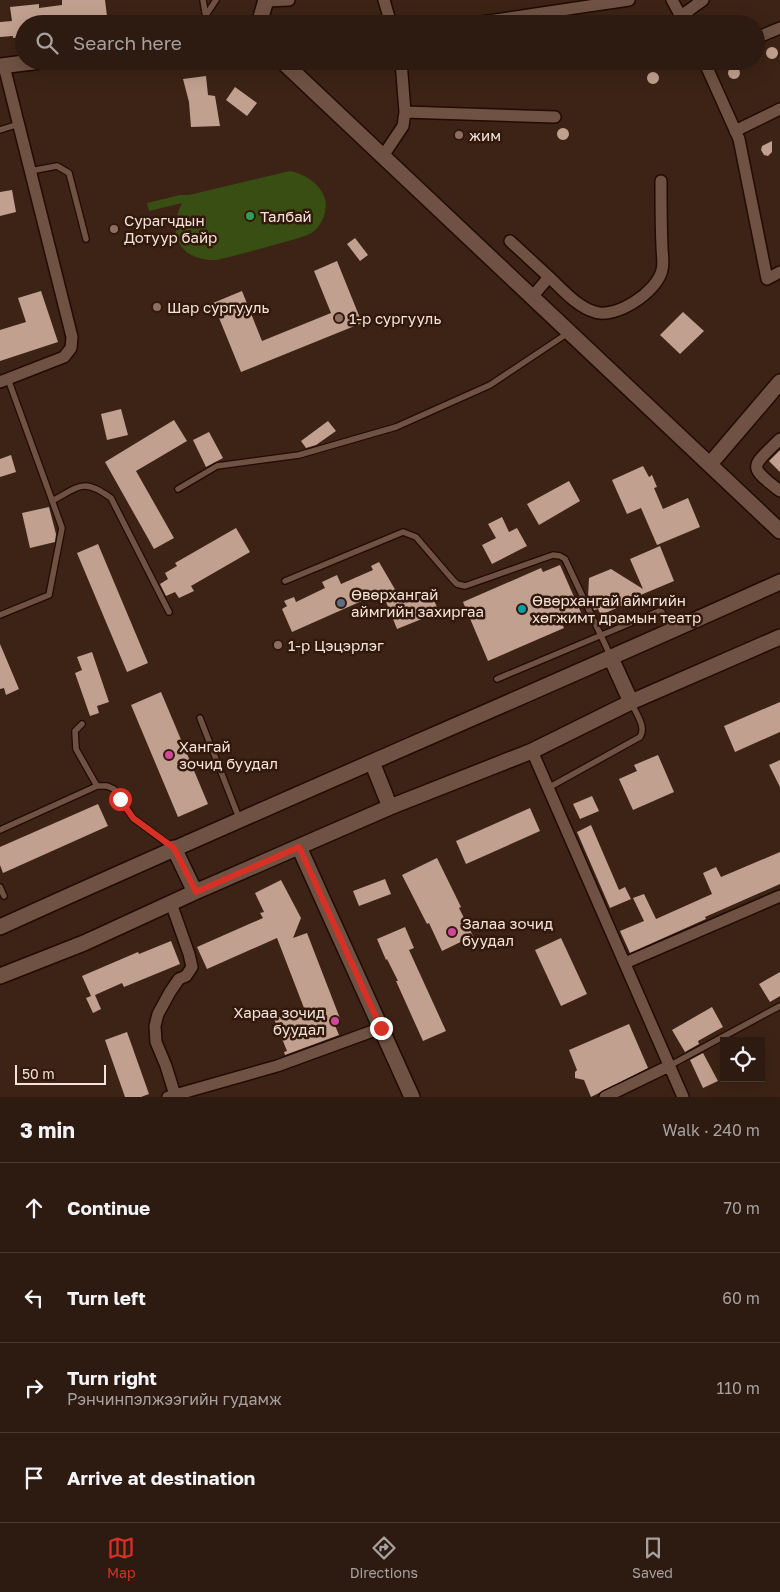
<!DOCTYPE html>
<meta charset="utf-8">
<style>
body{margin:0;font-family:"Golos Text",sans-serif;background:#352319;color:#f1f3f6}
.controls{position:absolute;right:15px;bottom:15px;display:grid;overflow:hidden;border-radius:0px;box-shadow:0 5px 20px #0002}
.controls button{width:45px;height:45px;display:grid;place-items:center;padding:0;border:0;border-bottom:1px solid #483830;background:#2d1a10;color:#f1f3f6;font:25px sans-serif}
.scale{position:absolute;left:15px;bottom:12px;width:91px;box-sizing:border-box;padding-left:5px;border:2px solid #f4e3da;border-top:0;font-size:14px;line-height:18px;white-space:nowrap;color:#f4e3da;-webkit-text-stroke:4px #32190c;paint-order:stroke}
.stop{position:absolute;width:15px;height:15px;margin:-11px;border:4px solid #d93025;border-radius:50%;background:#fff}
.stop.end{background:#d93025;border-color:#fff;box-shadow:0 1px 5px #0008}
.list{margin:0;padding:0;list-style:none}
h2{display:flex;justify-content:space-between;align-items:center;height:65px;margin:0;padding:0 20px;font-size:21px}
h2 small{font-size:16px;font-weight:400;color:#a7a19f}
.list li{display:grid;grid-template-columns:32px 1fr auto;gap:15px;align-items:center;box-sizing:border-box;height:90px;padding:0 20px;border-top:1px solid #483830}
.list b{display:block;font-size:19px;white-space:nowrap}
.list p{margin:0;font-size:16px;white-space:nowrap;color:#a7a19f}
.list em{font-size:16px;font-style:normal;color:#a7a19f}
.icon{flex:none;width:28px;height:28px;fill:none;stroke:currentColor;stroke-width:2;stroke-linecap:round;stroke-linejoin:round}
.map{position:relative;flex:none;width:780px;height:1097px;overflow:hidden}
.search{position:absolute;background:#2d1a10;box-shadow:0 5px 20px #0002;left:15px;right:15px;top:15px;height:55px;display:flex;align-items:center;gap:12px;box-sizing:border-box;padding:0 18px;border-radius:28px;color:#a7a19f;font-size:19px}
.sheet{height:425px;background:#2d1a10}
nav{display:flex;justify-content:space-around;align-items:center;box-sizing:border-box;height:70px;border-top:1px solid #483830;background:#2d1a10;font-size:14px;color:#a7a19f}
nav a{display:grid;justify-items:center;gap:2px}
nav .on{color:#d93025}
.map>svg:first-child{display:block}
.green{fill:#394e13}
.building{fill:#c1a08f}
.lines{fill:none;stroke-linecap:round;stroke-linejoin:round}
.lane-casing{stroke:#220b01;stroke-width:8}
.street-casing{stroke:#220b01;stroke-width:14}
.secondary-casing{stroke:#220b01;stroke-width:18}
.lane{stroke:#6f5243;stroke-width:5.5}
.street{stroke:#6f5243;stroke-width:11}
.secondary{stroke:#6f5243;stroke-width:15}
.route{stroke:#d93025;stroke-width:6}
.education-dot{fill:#8d6e63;stroke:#32190c;stroke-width:2}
.leisure-dot{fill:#2e9e5b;stroke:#32190c;stroke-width:2}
.service-dot{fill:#5c6f8a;stroke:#32190c;stroke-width:2}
.culture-dot{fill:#0f9aa8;stroke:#32190c;stroke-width:2}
.hotel-dot{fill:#d1479c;stroke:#32190c;stroke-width:2}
.labels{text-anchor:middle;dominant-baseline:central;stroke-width:5;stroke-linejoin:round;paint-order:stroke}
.poi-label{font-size:15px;fill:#f4e3da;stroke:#32190c;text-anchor:start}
</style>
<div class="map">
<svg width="780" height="1097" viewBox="0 0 780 1097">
<rect width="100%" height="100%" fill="#3c2315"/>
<path class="green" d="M290 171C304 174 318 182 324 196 329 208 323 226 311 233 302 238 291 240 281 243 260 249 238 255 217 260 180 261 166 235 182 203L149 211 147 203 180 195H189Z"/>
<path class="building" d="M62 0H105L108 24H24V37L13 38V36L0 37V22L12 21 10 7 39 4V8L62 5Z
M766 53a6 6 0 1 1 12 0a6 6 0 1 1-12 0Z
M728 73a6 6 0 1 1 12 0a6 6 0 1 1-12 0Z
M647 78a6 6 0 1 1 12 0a6 6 0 1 1-12 0Z
M206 76 208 95 215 96 220 126 191 127 189 102 183 79Z
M235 87 257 103 247 116 226 100Z
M557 134a6 6 0 1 1 12 0a6 6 0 1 1-12 0Z
M772 141V152L768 156 764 155 761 150 762 146Z
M12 190 16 212 0 216V192Z
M355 238 368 255 360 261 347 244Z
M337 261 362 323 241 372 213 303 242 291 262 341 331 313 314 271Z
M41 291 58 342 0 361V330L26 322 18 298Z
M683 312 704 331 680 354 660 335Z
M121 409 128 435 107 440 101 414Z
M174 420 187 441 136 471 174 538 154 549 105 462Z
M328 421 336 431 316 445 306 448 301 441Z
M209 432 223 458 206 467 193 440Z
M780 450V472L769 461Z
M11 455 16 472 0 477V459Z
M643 466 649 477 652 475 657 487 654 488 663 509 688 498 700 527 657 545 641 508 627 514 612 480Z
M569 481 580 501 539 525 527 504Z
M49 507 56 534 55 542 30 548 22 513Z
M502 517 509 532 517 528 527 546 492 564 482 545 496 538 488 524Z
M236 528 250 552 191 586 194 591 179 598 175 592 166 596 160 584 168 579 165 573 177 566 175 563Z
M98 544 148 663 127 672 77 553Z
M660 546 674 581 631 599 632 601 601 615 598 609 594 610 588 597 589 578 611 569 643 589 630 559Z
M379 562 403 603 430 591 439 612 397 629 382 592 292 632 282 609 287 606 284 601 294 597 296 602 325 588 322 582 337 575 341 584 373 570 371 566Z
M560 565 582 615 562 624 564 628 488 661 463 602 541 568 543 572Z
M0 644 19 689 6 695 4 688 0 689Z
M92 652 109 702 97 706 99 713 90 716 75 673 82 670 77 657Z
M161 692 208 804 178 817 131 705Z
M780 702V732L735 752 724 726Z
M658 755 674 792 633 810 619 779 637 771 634 765Z
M780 760V787L769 765Z
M592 796 599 811 580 819 573 804Z
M98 804 108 826 3 873 0 865V847Z
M530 808 540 831 466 864 456 841Z
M591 825 619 890 625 887 631 899 610 908 577 832Z
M780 852V884L705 917 706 919 630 953 620 931 644 921 633 898 644 894 656 919 712 894 703 873 716 867 721 877Z
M437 858 461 907 459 908 473 936 442 951 429 923 427 924 402 875Z
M385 879 391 894 359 906 353 891Z
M281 880 301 918 293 938 307 933 341 1021 334 1023 339 1035 285 1055 284 1052 287 1051 274 1019 304 1008 277 938 207 969 197 947 263 918 260 913 264 912 255 893Z
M405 927 414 948 409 950 446 1031 423 1041 396 981H398L387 959 386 960 377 939Z
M561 938 587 994 561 1006 535 950Z
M171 941 180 964 124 987 122 983 95 995 101 1009 93 1013 86 998 91 996 82 976 138 952 139 954Z
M780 972V996L770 1002 759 984Z
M712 1007 723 1027 698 1041 699 1044 685 1052 672 1030Z
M629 1024 648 1068 591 1097 584 1080 575 1078V1072L577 1070 569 1050Z
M127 1032 149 1094 141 1097H125L105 1040Z
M703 1053 718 1081 703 1088 690 1060Z"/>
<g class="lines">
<g class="lane-casing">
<path id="lane" d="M203 0 207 24
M206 15 216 0
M0 130 19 124
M30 171 57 166 69 173 86 239
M178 489 217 466 299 455 396 427 490 385 568 333
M52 501C80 486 83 478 111 498L169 612
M285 581 403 532 416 537 453 580 457 584 465 586 553 555 560 556 565 559 611 657
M0 615 49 595 62 528 8 379
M497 679 659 611 662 612 669 630
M200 718 239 818
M82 724 75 731 76 749 97 786
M548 788 640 737C647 727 635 712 631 702
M0 830 97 786H107L114 789 133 818 172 847
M0 887 4 896
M669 1066 780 1006"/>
</g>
<g class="street-casing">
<path id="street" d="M384 0 391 24
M672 0 685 24
M266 1 289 0
M681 16 703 0
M468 24 629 0
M756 38 780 28
M704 61 739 139 767 279 780 272
M405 112 555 117
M735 131 780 109
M383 156 403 126 405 112 401 61
M510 241 549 277 532 297
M549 277C562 289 577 307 595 312 616 319 657 292 662 270 664 263 662 254 662 247 661 225 661 203 661 181
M0 382 64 357 71 348 72 337 4 66
M780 439C752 467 746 465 780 491
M532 751 683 1097
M171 903 189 954 192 967 186 976 179 979 170 992 158 1014 155 1026 156 1042 166 1066 175 1095
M625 963 780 896
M168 1097 277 1066 381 1028
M605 1097 669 1066"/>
</g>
<g class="secondary-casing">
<path id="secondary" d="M259 24 266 0
M282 61 780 531
M0 66 41 61
M710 464 780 382
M611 658 631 702
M372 762 390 807
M299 847 412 1097
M174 848 195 892
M0 927C259 809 521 699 780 582
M0 976 84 943 195 892 390 807 532 751 631 702 780 637"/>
</g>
<use href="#lane" class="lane"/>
<use href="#street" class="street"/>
<use href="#secondary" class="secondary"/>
</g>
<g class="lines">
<path class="route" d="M120 799 133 818 174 848 196 892 299 847 381 1028"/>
</g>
<g class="education-dot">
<circle cx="459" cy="135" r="5"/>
<circle cx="114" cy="229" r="5"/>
<circle cx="157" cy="307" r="5"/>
<circle cx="339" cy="318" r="5"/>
<circle cx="278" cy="645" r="5"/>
</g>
<circle class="leisure-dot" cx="250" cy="216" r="5"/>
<circle class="service-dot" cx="341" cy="603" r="5"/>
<circle class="culture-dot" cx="522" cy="609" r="5"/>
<g class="hotel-dot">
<circle cx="169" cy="755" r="5"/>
<circle cx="452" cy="932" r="5"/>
<circle cx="335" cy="1021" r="5"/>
</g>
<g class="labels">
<g class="poi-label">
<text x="469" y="135">жим</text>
<text x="260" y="216">Талбай</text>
<text x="124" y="220">Сурагчдын<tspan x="124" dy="17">Дотуур байр</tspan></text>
<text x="167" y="307">Шар сургууль</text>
<text x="349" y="318">1-р сургууль</text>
<text x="351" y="594">Өвөрхангай<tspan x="351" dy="17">аймгийн захиргаа</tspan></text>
<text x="532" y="600">Өвөрхангай аймгийн<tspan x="532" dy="17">хөгжимт драмын театр</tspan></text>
<text x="288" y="645">1-р Цэцэрлэг</text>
<text x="179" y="746">Хангай<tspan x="179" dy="17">зочид буудал</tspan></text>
<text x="462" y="923">Залаа зочид<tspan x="462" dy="17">буудал</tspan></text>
<text x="325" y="1012" text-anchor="end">Хараа зочид<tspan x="325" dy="17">буудал</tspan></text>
</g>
</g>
</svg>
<div class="controls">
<button><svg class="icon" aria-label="locate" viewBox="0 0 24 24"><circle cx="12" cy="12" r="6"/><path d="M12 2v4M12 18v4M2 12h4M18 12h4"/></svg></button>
</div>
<div class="scale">50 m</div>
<div class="stop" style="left:120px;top:799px"></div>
<div class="stop end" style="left:381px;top:1028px"></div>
<div class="search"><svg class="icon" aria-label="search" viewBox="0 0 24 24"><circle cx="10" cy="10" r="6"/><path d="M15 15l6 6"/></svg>Search here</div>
</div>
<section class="sheet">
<h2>3 min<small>Walk · 240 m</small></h2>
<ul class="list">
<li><svg class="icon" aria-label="ahead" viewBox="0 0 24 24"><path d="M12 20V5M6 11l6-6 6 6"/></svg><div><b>Continue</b></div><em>70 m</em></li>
<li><svg class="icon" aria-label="left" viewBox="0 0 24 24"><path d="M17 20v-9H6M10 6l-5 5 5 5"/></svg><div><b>Turn left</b></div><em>60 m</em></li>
<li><svg class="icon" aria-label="right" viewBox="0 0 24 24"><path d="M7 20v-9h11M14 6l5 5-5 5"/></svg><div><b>Turn right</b><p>Рэнчинпэлжээгийн гудамж</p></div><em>110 m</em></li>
<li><svg class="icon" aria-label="arrive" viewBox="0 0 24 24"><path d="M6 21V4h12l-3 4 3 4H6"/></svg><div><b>Arrive at destination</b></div></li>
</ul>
</section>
<nav>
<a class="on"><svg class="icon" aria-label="map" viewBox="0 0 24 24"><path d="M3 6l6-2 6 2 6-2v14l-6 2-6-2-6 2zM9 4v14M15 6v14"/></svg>Map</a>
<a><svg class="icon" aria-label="directions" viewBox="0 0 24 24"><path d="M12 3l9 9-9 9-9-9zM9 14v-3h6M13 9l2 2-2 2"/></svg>Directions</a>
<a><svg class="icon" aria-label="saved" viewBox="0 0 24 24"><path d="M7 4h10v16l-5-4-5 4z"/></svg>Saved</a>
</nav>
